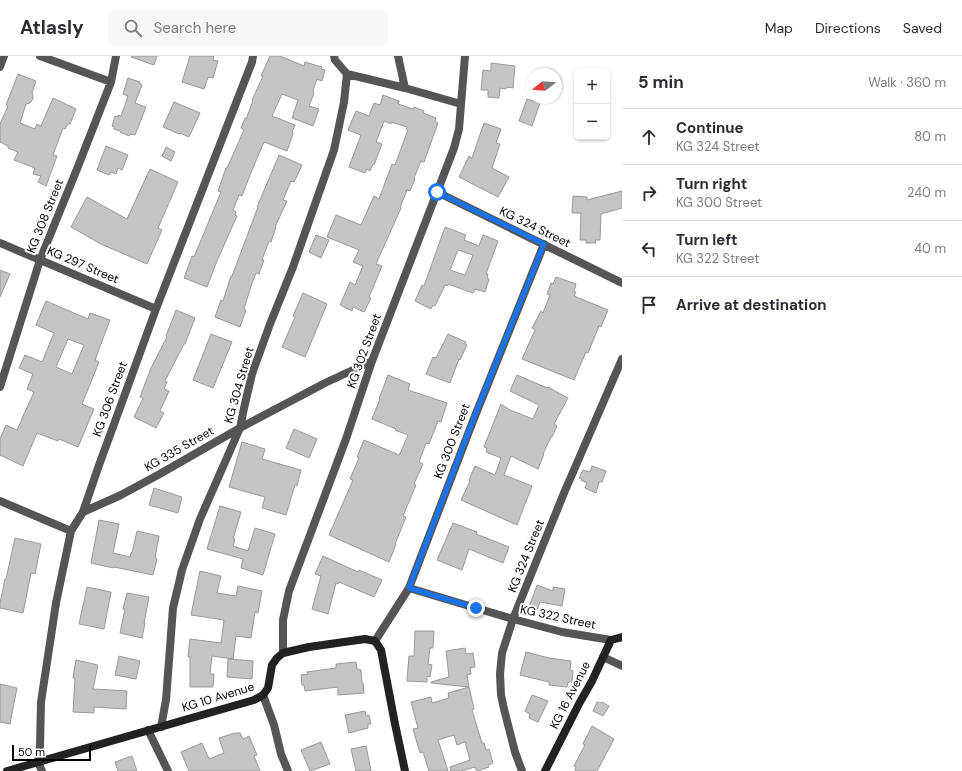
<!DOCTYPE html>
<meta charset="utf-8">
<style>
body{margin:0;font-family:"DM Sans",sans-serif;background:#f7f7f7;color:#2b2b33}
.controls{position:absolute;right:12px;top:12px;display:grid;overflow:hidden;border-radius:6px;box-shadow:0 1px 3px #0004}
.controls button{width:36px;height:36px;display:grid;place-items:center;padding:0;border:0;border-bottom:1px solid #e1e1e2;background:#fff;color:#2b2b33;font:20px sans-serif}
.compass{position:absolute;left:526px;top:12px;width:36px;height:36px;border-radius:50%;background:#fff;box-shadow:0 1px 3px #0004;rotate:253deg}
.scale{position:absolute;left:12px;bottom:10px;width:79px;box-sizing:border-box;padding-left:4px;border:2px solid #000;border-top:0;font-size:11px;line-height:14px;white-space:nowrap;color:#000;-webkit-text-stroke:3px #fff;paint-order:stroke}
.stop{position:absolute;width:12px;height:12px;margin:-9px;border:3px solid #1a73e8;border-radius:50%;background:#fff}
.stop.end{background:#1a73e8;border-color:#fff;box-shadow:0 1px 4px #0008}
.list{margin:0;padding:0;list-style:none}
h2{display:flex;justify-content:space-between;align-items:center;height:52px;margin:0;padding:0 16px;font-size:17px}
h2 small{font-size:13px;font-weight:400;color:#7c7c81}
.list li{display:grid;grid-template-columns:26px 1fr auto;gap:12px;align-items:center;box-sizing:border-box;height:56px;padding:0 16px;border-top:1px solid #e1e1e2}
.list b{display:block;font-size:15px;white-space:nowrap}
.list p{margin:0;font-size:13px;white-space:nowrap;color:#7c7c81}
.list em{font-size:13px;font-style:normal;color:#7c7c81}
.icon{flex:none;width:22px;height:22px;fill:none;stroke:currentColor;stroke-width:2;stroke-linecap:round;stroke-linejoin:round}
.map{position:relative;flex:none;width:622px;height:715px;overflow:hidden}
header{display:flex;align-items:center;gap:24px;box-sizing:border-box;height:56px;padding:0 20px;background:#fff;border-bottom:1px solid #e1e1e2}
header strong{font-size:19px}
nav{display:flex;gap:22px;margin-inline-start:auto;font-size:14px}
.search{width:280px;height:36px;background:#f7f7f7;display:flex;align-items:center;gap:10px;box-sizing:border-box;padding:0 14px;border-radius:6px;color:#7c7c81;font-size:15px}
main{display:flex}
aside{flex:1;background:#fff}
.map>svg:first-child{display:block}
.building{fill:#c4c4c4;stroke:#999;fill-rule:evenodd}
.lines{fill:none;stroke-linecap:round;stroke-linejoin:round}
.street{stroke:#555;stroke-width:8}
.secondary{stroke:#222;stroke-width:8}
.route{stroke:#1a73e8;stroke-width:5}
.labels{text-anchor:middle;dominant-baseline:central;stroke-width:4;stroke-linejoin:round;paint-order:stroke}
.street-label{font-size:12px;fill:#000;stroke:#fff}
</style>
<header>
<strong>Atlasly</strong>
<div class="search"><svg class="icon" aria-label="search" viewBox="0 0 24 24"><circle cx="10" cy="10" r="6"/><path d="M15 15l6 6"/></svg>Search here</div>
<nav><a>Map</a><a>Directions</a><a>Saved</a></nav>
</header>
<main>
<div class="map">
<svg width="622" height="715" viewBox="0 0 622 715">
<rect width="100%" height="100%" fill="#fff"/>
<path class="building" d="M132 0H157L154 9 131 1Z
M190 0H214L213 4 218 5 213 22 208 21 204 33 182 26Z
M270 0H280L304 10 305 6 322 11 321 13 325 14 322 25 317 23 313 34 314 37 309 50 319 53 313 70 292 62 298 44 282 38 272 60 295 69 292 76 293 78 287 95 264 86 250 119 242 140 239 139 233 154 236 156 235 159 237 160 217 205 207 231 184 222 192 200 194 201 221 136 218 135 226 112H227L244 74 241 72 245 62 246 63 253 45 252 44 263 20H261Z
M491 7 515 10 513 32 506 31V33L500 32 499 42 488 41V34H481L483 14 491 15Z
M18 18 36 25 32 36 33 40V43L30 47 26 48 20 67 35 73 37 68 41 70 53 42 76 53 70 68H68L65 73 63 72 53 99 57 100 46 130 38 126 41 120 33 118 35 112 14 104 18 96 8 92V90L0 86V68L8 50 6 49Z
M128 22 140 26V28L142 29 135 47 146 51 135 79 130 78 129 80 120 76V75L114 73V71L112 70 115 60 118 61V59L121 60 128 40 123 38Z
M383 39 399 45 398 48 413 53 414 51 424 55 423 57 436 62 435 65 438 67 424 106 421 105 414 122 415 123 410 135 407 134 400 152H401L376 208 382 210 369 241 371 242 364 256 353 251 352 255 340 249 350 226 355 229 363 210 353 206 359 194 327 181 336 159 361 169 374 140 379 143 392 108 395 109 408 74 406 73 407 71 391 66V68L384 65 376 86 382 88 374 109 373 108 370 115 367 113 365 117 349 111 361 79 348 74 356 55 369 60 374 47 380 49Z
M527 43 540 47 532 70 519 65Z
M174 46 200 57 189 81 180 77 179 78 163 71Z
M484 67 501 73 496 87 500 88 492 112 509 121 498 141 459 121 469 100 472 102Z
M106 90 128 99 122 114 118 112 116 118 111 116 109 119 97 114Z
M166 91 175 96 171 105 162 100Z
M279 99 302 109 294 126 291 125 283 144 287 145 275 171H276L271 186 269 185 262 204H264L259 218 256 217 252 227 244 253 246 254 240 271 215 261 221 244 223 245 231 220H232L258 151H257Z
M150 113 178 126 158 172 162 174 147 208 101 188 71 171 87 141 127 163Z
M622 135V152L601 158 600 184H595L596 187H586V184H580L581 157H572L573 140 587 141V144Z
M445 171 466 179 464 184 479 190 483 179 498 185 486 218H488L487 222 489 223 485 236 475 233 473 237 448 228 447 230 445 229 435 250 433 249 431 253 415 245 422 229 424 230ZM458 194 473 199 465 219 450 214Z
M316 179 329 184 321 202 309 196Z
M0 214 10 218 0 241Z
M556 221 576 228 574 236H576L574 240 608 254 601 271 599 270 588 297 586 296 574 324 522 303 535 274 532 272 541 255 543 257 550 239 547 238 551 227 553 228Z
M303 237 327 248 305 301 282 291 295 261 293 260Z
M46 245 88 263 90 257 110 264 95 304 99 306 82 348 94 353 78 391 59 383 58 385 37 377 23 410 0 399V383L6 369 17 374 34 336 27 333 33 318 19 312 25 299 42 306 54 277 36 269ZM68 283 84 289 72 318 56 311Z
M176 254 195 262 185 288H184L165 325 167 326 164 333 169 335 160 355 164 357 156 372 134 361 143 342 140 341 151 312 167 281 166 280Z
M211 278 232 286 213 332 193 324Z
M448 278 466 286 465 288 467 289 460 304 459 303 450 327 426 318 433 301 436 302Z
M388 319 410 328 408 334 447 347 441 366 438 365 429 388 426 387 419 406 423 408 414 428 416 429 403 460 406 461 395 488H396L389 506 329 479 353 424 350 423 359 402 357 401 364 384 399 399 400 397V398L408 379 395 374 396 373 372 363 380 343H379Z
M517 319 547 332 548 331 568 342 554 368 557 370 552 381H551L543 398H544L538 413 511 400 504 419 532 430 517 469 461 444 470 425 469 424 475 410 495 419 501 402 486 396 487 392 484 391 501 348 510 354 533 363 539 349 510 335Z
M294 373 317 383 309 402 286 392Z
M242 386 265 393 262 403 301 414 297 430 295 429 286 459 262 452 265 441 229 431Z
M592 410 606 415 602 426H599L596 437 585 432 587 427 581 424 582 423 579 422 583 414 590 416Z
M154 432 182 441 178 457 149 449Z
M220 450 241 456 233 483H235L233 490 248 495 255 472 275 478 263 519 241 512 243 503 207 493Z
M99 464 119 468 113 497 130 501 131 497H132L137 475 159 480 155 502 157 503 153 519 114 511 113 512 91 507Z
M453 467 477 476 476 478 509 491 503 507 469 493 462 514 437 504Z
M15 482 41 488 35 518 31 517 23 557 0 552V547L5 523H6Z
M323 500 358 516 359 514 382 524 374 541 339 526 338 528 336 527 328 558 312 553 321 520 315 518Z
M200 515 221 520 217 537 236 540 238 530 262 535 258 557 255 556 251 582 236 580 233 603 212 600 210 618H214L213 631H190V601H188L190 583 221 587 224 564 191 559 194 544Z
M537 529 553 535V531L565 533 562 550 540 546 537 554 529 551Z
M87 531 111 536 104 573 79 568Z
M127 537 149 541 144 567H145L142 582 120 577 125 553H123Z
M415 575H434L433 592H430L428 608 432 609 430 621 427 620V626L407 625 409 600H414Z
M465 592 466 598 473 597 475 611 470 612 471 618 467 619 469 631 431 627V626L449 621 446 595Z
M526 596 549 602 571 605 570 614 573 615 572 626H568L567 631 549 629V626L520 619Z
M119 600 140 605 136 623 115 619Z
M228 603 253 605 252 623 227 621Z
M76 604 98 609 93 633 127 635 126 653 94 651V657L73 656 75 622H73Z
M356 606 357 613 361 614 362 627H363L364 637 338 639V631L305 635 304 629H302L301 619 308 618 307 616 336 612V608Z
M0 628 17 632 10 668 0 666Z
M469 631 474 653 472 654 482 687H484L486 694 489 693 493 707 488 709 489 711 477 715 475 711 461 715H451L450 711 470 704 465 686 457 689 454 679 438 684 448 715H429L423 696 420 697 413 673 418 672 411 646 431 641 432 647 449 642 448 637Z
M532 639 548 645 538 666 529 662 530 658 525 655Z
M597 646 601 647 602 646 609 650 603 660 593 655Z
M365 655 366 660 369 659 371 668H368V672L349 677 345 659Z
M592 670 614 683 597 715H575L576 711 574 710 585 689 583 688Z
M235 677H240L243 683 249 680 257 699 254 700 260 715H189L181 696 202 687 209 703 224 697 219 682Z
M321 686 330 708 310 715 301 694Z
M366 690 371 715H356L351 693Z
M132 700 137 715H118L115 706Z"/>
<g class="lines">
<path class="street" d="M40 0 111 26
M398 0 405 32
M0 11 4 0
M347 18 405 32 461 48
M437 136 622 227
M0 187 156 253
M0 331 40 204 77 113 111 26 116 0
M0 445 71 475
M83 456 119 440 158 419 240 372 325 327 372 305
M409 532 513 563 562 576 611 584
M375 585 409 532 473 365 544 188
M283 597V564L289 535 346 383 372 305 454 92 459 73 465 0
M603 601 622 610
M263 639 274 669 281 698 288 715
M161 671 166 644 173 552 182 514 200 463 240 372 244 352 252 318 270 268 293 211 334 94 344 46 347 18 335 4 334 0
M148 674 168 715
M42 715 38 706 40 690 41 646 56 547 71 475 83 456 98 412 156 253 252 6 253 0
M522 715 515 696 504 653 501 639 500 618 502 597 513 563 564 437 622 303"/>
<path class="secondary" d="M7 715 254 644 263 639 268 632 272 609 277 602 283 597 309 591 365 583 375 585 381 594 395 668 405 715
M545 715 580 646 592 625 611 584 622 581"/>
</g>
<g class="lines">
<path class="route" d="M437 136 544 188 473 364 409 532 476 552"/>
</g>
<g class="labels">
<g class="street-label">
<text transform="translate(45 160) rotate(-68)">KG 308 Street</text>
<text transform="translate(535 171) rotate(26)">KG 324 Street</text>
<text transform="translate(83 209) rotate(23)">KG 297 Street</text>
<text transform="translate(364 295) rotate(-70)">KG 302 Street</text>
<text transform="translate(239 329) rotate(-74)">KG 304 Street</text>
<text transform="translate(110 343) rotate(-70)">KG 306 Street</text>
<text transform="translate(452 385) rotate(-69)">KG 300 Street</text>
<text transform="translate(179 393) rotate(-30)">KG 335 Street</text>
<text transform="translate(526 500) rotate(-68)">KG 324 Street</text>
<text transform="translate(558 561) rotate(12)">KG 322 Street</text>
<text transform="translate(570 639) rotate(-63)">KG 16 Avenue</text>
<text transform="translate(218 641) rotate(-17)">KG 10 Avenue</text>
</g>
</g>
</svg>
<div class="controls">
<button>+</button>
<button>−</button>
</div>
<svg class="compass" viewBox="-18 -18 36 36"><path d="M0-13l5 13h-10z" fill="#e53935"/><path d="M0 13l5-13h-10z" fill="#7c7c81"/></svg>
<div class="scale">50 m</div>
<div class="stop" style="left:437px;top:136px"></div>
<div class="stop end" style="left:476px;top:552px"></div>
</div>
<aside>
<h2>5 min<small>Walk · 360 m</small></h2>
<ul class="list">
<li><svg class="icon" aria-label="ahead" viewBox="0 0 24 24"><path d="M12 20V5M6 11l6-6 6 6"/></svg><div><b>Continue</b><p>KG 324 Street</p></div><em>80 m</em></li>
<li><svg class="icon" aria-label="right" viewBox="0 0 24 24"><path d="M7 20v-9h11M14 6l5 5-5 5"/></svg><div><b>Turn right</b><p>KG 300 Street</p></div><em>240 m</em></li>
<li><svg class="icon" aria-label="left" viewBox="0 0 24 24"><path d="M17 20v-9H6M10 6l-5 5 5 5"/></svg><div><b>Turn left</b><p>KG 322 Street</p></div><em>40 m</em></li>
<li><svg class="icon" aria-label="arrive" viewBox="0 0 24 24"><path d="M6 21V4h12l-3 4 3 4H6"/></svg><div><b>Arrive at destination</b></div></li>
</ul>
</aside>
</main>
